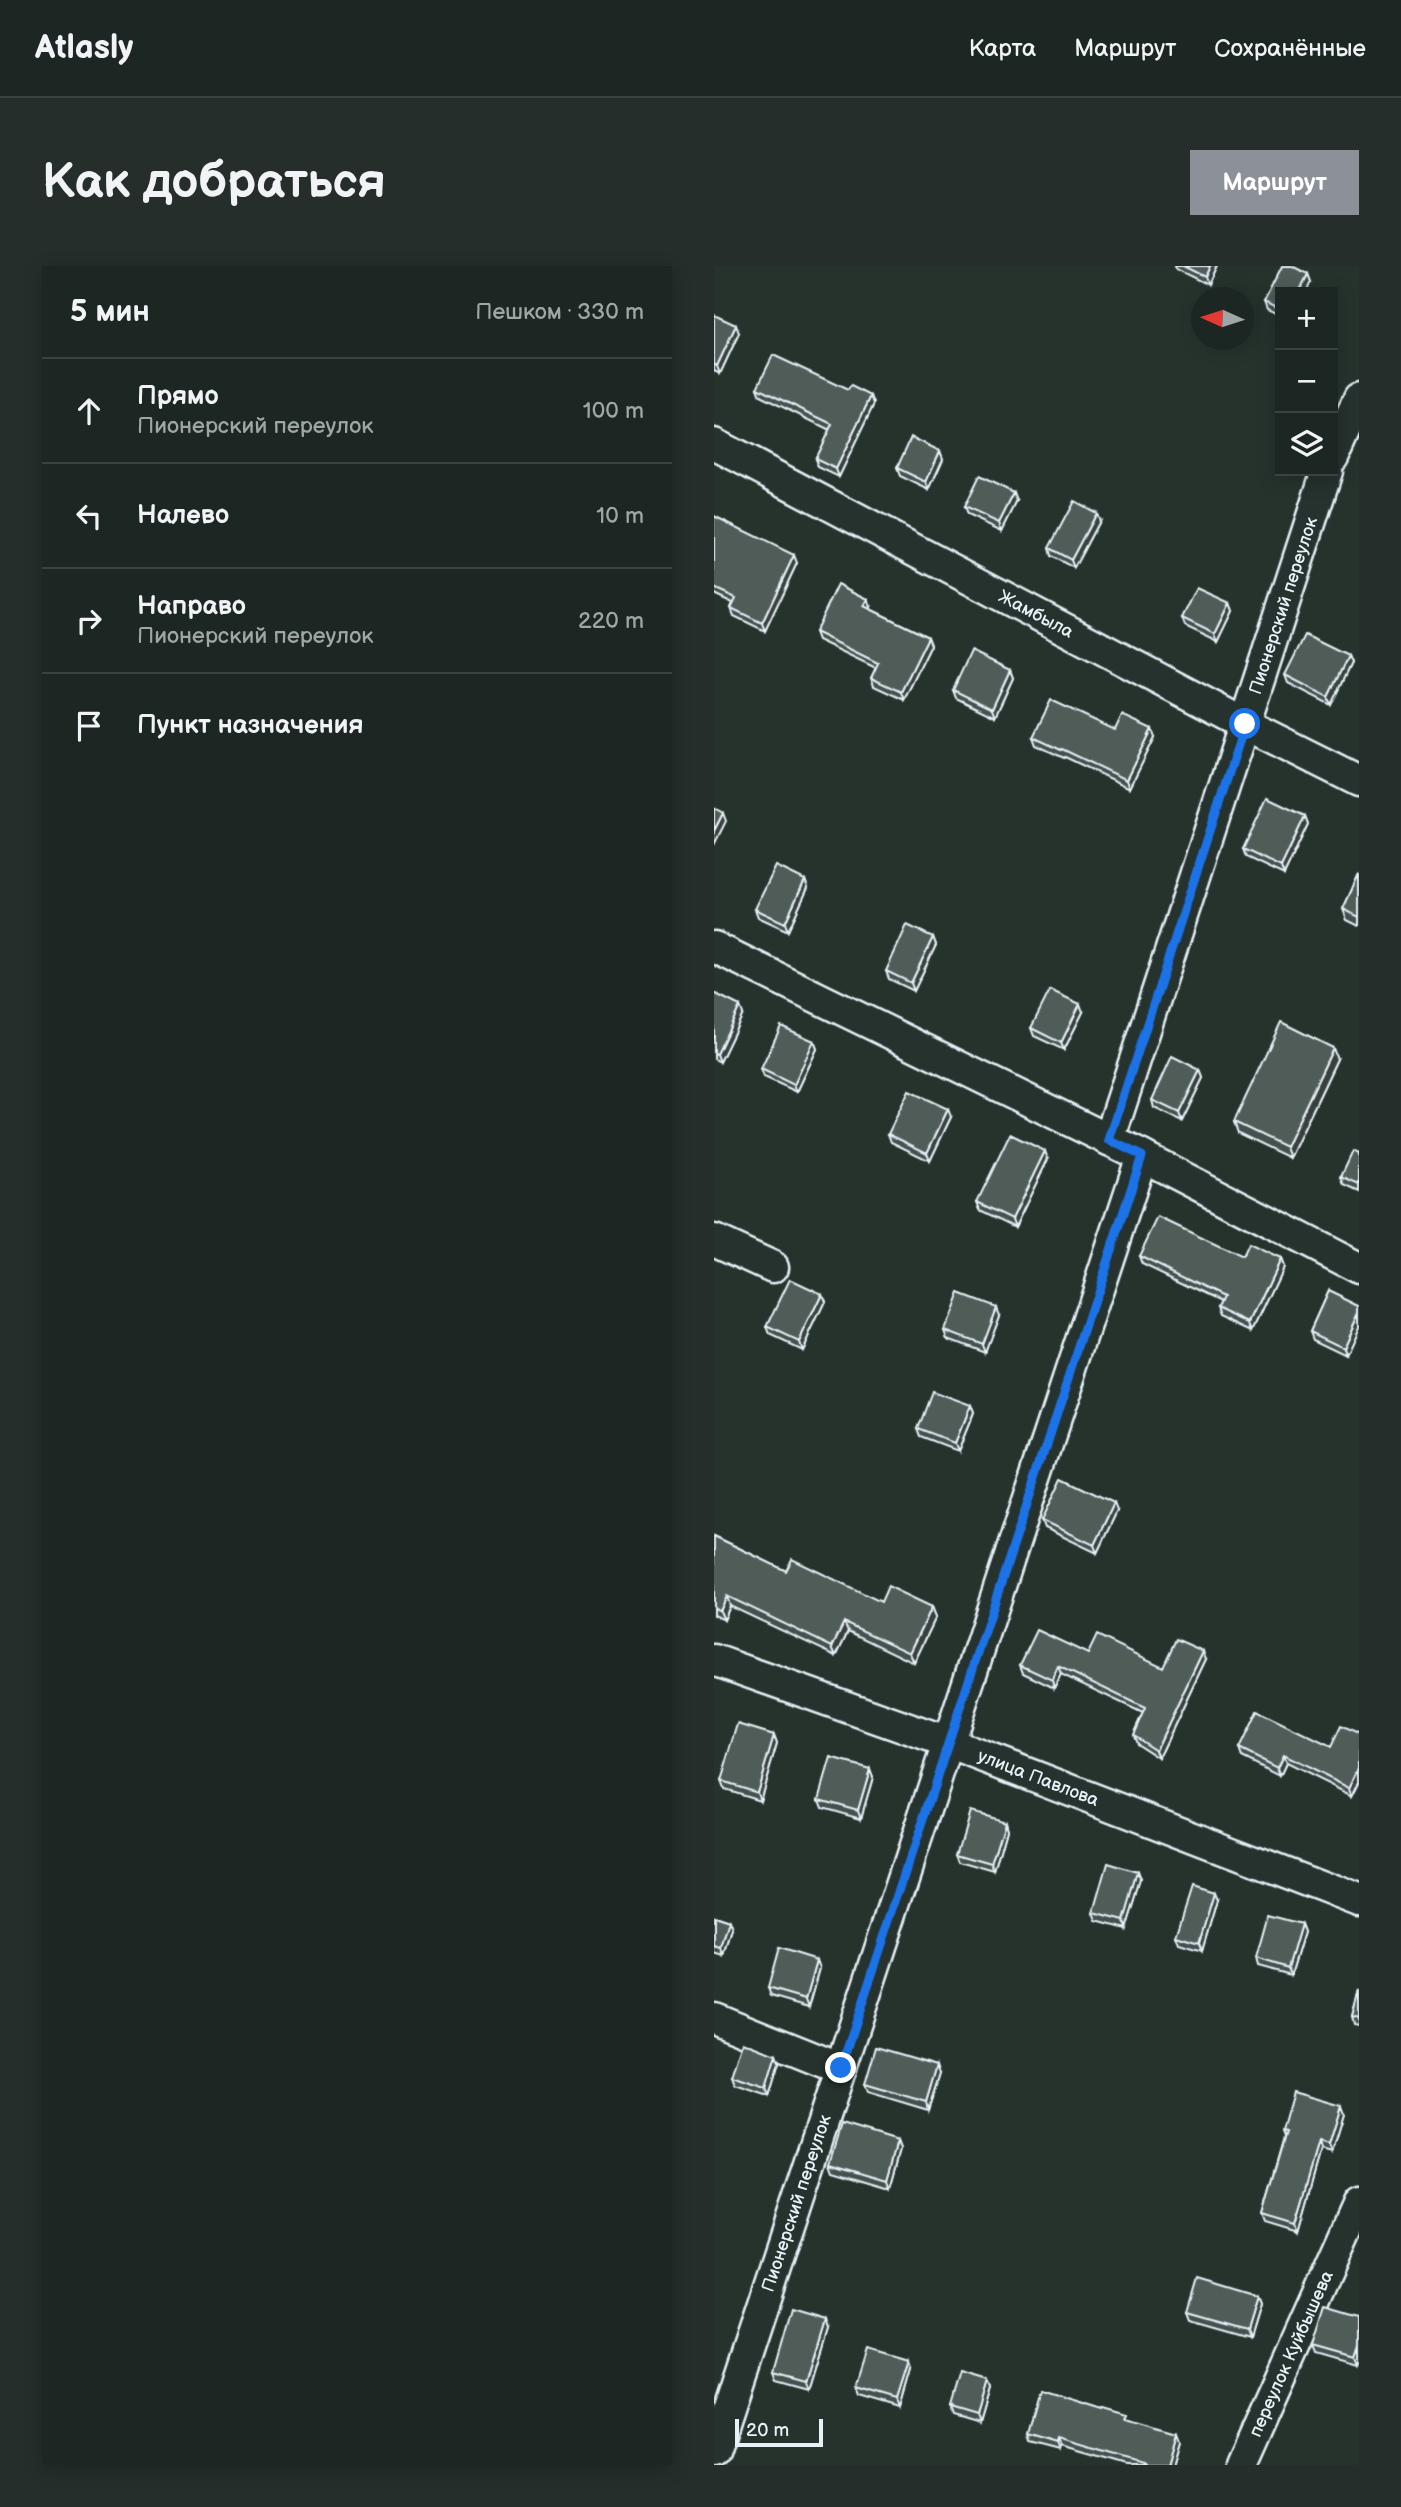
<!DOCTYPE html>
<html lang="ru">
<meta charset="utf-8">
<style>
body{margin:0;font-family:"Balsamiq Sans",sans-serif;background:#252e2a;color:#f1f3f6}
.controls{position:absolute;right:21px;top:21px;display:grid;overflow:hidden;border-radius:0px;box-shadow:0 4px 18px #0003}
.controls button{width:63px;height:63px;display:grid;place-items:center;padding:0;border:0;border-bottom:2px solid #3a4340;background:#1c2622;color:#f1f3f6;font:35px sans-serif}
.compass{position:absolute;left:477px;top:21px;width:63px;height:63px;border-radius:50%;background:#1c2622;box-shadow:0 4px 18px #0003;rotate:273deg}
.scale{position:absolute;left:21px;bottom:18px;width:88px;box-sizing:border-box;padding-left:7px;border:4px solid #e8f1f8;border-top:0;font-size:19px;line-height:24px;white-space:nowrap;color:#e8f1f8;-webkit-text-stroke:5px #26332d;paint-order:stroke}
.stop{position:absolute;width:21px;height:21px;margin:-16px;border:5px solid #1a73e8;border-radius:50%;background:#fff}
.stop.end{background:#1a73e8;border-color:#fff;box-shadow:0 2px 7px #0008}
.list{margin:0;padding:0;list-style:none}
h2{display:flex;justify-content:space-between;align-items:center;height:91px;margin:0;padding:0 28px;font-size:30px}
h2 small{font-size:23px;font-weight:400;color:#a0a5a5}
.list li{display:grid;grid-template-columns:46px 1fr auto;gap:21px;align-items:center;box-sizing:border-box;height:105px;padding:0 28px;border-top:2px solid #3a4340}
.list b{display:block;font-size:26px;white-space:nowrap}
.list p{margin:0;font-size:23px;white-space:nowrap;color:#a0a5a5}
.list em{font-size:23px;font-style:normal;color:#a0a5a5}
.icon{flex:none;width:38px;height:38px;fill:none;stroke:currentColor;stroke-width:2;stroke-linecap:round;stroke-linejoin:round}
.map{position:relative;flex:none;width:645px;height:2199px;overflow:hidden;border-radius:0px}
header{display:flex;align-items:center;gap:42px;box-sizing:border-box;height:98px;padding:0 35px;background:#1c2622;border-bottom:2px solid #3a4340}
header strong{font-size:33px}
nav{display:flex;gap:38px;margin-inline-start:auto;font-size:24px}
.intro{display:flex;align-items:center;justify-content:space-between;box-sizing:border-box;height:168px;padding:0 42px}
h1{margin:0;font-size:49px}
.button{padding:18px 32px;border-radius:0px;background:#8c9099;color:#fff;font-size:24px;font-weight:700}
main{display:flex;gap:42px;padding:0 42px}
aside{flex:1;background:#1c2622;border-radius:0px;box-shadow:0 4px 18px #0003}
.map>svg:first-child{display:block}
.lines{fill:none;stroke-linecap:round;stroke-linejoin:round}
.minor-casing{stroke:#e8f1f8;stroke-width:35}
.minor{stroke:#26332d;stroke-width:30}
.wall{fill:#454f4d;stroke:#e8f1f8;stroke-width:2}
.shaded-wall{fill:#38403e;stroke:#e8f1f8;stroke-width:2}
.building{fill:#505c59;stroke:#e8f1f8;stroke-width:2}
.route{stroke:#1a73e8;stroke-width:9}
.labels{text-anchor:middle;dominant-baseline:central;stroke-width:5;stroke-linejoin:round;paint-order:stroke}
.street-label{font-size:18px;fill:#e8f1f8;stroke:#26332d}
</style>
<header>
<strong>Atlasly</strong>
<nav><a>Карта</a><a>Маршрут</a><a>Сохранённые</a></nav>
</header>
<div class="intro"><h1>Как добраться</h1><a class="button">Маршрут</a></div>
<main>
<aside>
<h2>5 мин<small>Пешком · 330 m</small></h2>
<ul class="list">
<li><svg class="icon" aria-label="ahead" viewBox="0 0 24 24"><path d="M12 20V5M6 11l6-6 6 6"/></svg><div><b>Прямо</b><p>Пионерский переулок</p></div><em>100 m</em></li>
<li><svg class="icon" aria-label="left" viewBox="0 0 24 24"><path d="M17 20v-9H6M10 6l-5 5 5 5"/></svg><div><b>Налево</b></div><em>10 m</em></li>
<li><svg class="icon" aria-label="right" viewBox="0 0 24 24"><path d="M7 20v-9h11M14 6l5 5-5 5"/></svg><div><b>Направо</b><p>Пионерский переулок</p></div><em>220 m</em></li>
<li><svg class="icon" aria-label="arrive" viewBox="0 0 24 24"><path d="M6 21V4h12l-3 4 3 4H6"/></svg><div><b>Пункт назначения</b></div></li>
</ul>
</aside>
<div class="map">
<svg width="645" height="2199" viewBox="0 0 645 2199">
<rect width="100%" height="100%" fill="#26332d"/>
<filter id="ink" filterUnits="userSpaceOnUse"><feTurbulence type="fractalNoise" baseFrequency=".0143" numOctaves="2"/><feDisplacementMap in="SourceGraphic" scale="14" xChannelSelector="R" yChannelSelector="G"/><feConvolveMatrix kernelMatrix="1 2 1 2 8 2 1 2 1" color-interpolation-filters="sRGB"/></filter>
<g filter="url(#ink)">
<g class="lines">
<g class="minor-casing">
<g id="minor">
<path id="s1" d="M0 178 531 458 645 515"/>
<path d="M619 191 645 133"/>
<path d="M0 681 428 890 645 1002"/>
<path id="s2" d="M395 874 613 205"/>
<path d="M0 974 59 1001"/>
<path id="s3" d="M0 1394 234 1477 645 1635"/>
<path d="M0 1752 127 1803"/>
<path id="s4" d="M0 2186 428 890"/>
<path id="s5" d="M527 2199 645 1936"/>
</g>
</g>
<use href="#minor" class="minor"/>
</g>
<path class="wall" d="M461 0H503L494 19 462 3Z
M594 8 597 16 566 26V50L553 44 550 36Z
M0 49 25 67 6 108 0 105Z
M43 122 134 124 157 130 160 138 125 211 104 201 101 193 116 164 46 130Z
M226 185 229 193 215 224 186 210 183 202Z
M303 235 288 265 253 249 250 241Z
M0 250 83 297 51 365 20 350 17 342 19 337 0 328Z
M385 255 360 302 337 290 335 282Z
M516 337 519 345 504 376 471 360 468 352Z
M157 341 156 343 214 371 217 379 190 434 160 420 157 412 162 402 104 374 101 366Z
M634 390 637 397 617 439 574 417 571 409Z
M296 404 299 412 281 451 242 432 239 424Z
M401 464 441 471 416 522 351 491 350 492 322 479 319 471Z
M591 550 594 558 570 609 532 591 529 583Z
M645 608V660L633 654 629 643Z
M91 614 94 622 74 665 44 651 41 643Z
M219 671 222 679 200 725 175 713 172 705Z
M0 727 29 748 6 796 0 793Z
M369 746 350 784 320 770 317 762Z
M100 775 103 783 83 826 50 811 47 803Z
M623 793 576 892 524 867 520 856Z
M486 804 489 812 468 855 440 842 438 834Z
M237 851 216 895 177 876 174 868Z
M645 888V926L630 919 627 911Z
M334 893 301 961 266 944 263 936Z
M425 990 528 991 566 993 569 1001 539 1065 507 1050 504 1042 507 1036 428 998Z
M614 1025 632 1089 599 1073 596 1065Z
M108 1028 111 1036 88 1084 56 1069 53 1061Z
M285 1049 271 1086 234 1072 231 1064Z
M256 1140 259 1148 244 1185 207 1171 204 1163Z
M403 1245 383 1287 331 1262 328 1254Z
M0 1270 72 1305 167 1336 218 1341 222 1351 200 1397 134 1365 122 1390 16 1340 10 1354 0 1349Z
M374 1388 449 1401 492 1393 445 1492 422 1477 419 1469 429 1447 347 1408 340 1422 309 1407 306 1399Z
M60 1469 63 1477 46 1534 10 1523 7 1515Z
M645 1469V1516L638 1530 572 1497 566 1510 528 1491 525 1483 617 1481Z
M156 1503 159 1511 147 1552 108 1541 105 1533Z
M291 1555 293 1563 281 1606 246 1596 243 1588Z
M424 1607 427 1615 412 1663 383 1655 380 1647Z
M503 1634 488 1685 465 1678 462 1670Z
M0 1650 15 1655 18 1663 10 1690 0 1687Z
M587 1658 590 1666 577 1709 544 1700 542 1692Z
M106 1702 95 1741 57 1730 54 1722Z
M645 1725V1760L640 1759 638 1751Z
M62 1789 65 1797 55 1830 21 1819 18 1811Z
M226 1807 214 1844 154 1826 151 1818Z
M630 1848 618 1887 607 1884 584 1965 551 1955 548 1947 570 1871 568 1865Z
M184 1875 187 1883 176 1922 119 1905 116 1897Z
M543 2030 546 2038 536 2071 476 2054 473 2046Z
M645 2051 644 2099 602 2087 599 2079Z
M114 2061 95 2123 62 2114 59 2106Z
M197 2104 186 2142 145 2130 142 2122Z
M273 2115 276 2123 266 2157 239 2149 236 2141Z
M415 2153 465 2175 458 2199H413L348 2180 347 2184 316 2176 314 2168Z"/>
<path class="shaded-wall" d="M496 0H503L494 19 491 11Z
M594 8 597 16 592 26H585Z
M22 59 25 67 6 108 3 100Z
M157 130 160 138 125 211 122 203Z
M226 185 229 193 215 224 212 216Z
M300 227 303 235 288 265 285 257Z
M382 247 385 255 360 302 357 294Z
M80 289 83 297 51 365 48 357Z
M154 333 157 341 153 348 150 340Z
M516 337 519 345 504 376 501 368Z
M214 371 217 379 190 434 187 426Z
M634 390 637 397 617 439 614 431Z
M296 404 299 412 281 451 278 443Z
M438 463 441 471 416 522 413 514Z
M9 547 12 555 0 579V565Z
M591 550 594 558 570 609 567 601Z
M91 614 94 622 74 665 71 657Z
M219 671 222 679 200 725 197 717Z
M366 738 369 746 350 784 347 777Z
M26 740 29 748 6 796 3 788Z
M100 775 103 783 83 826 80 819Z
M619 782 623 793 576 892 572 881Z
M486 804 489 812 468 855 465 847Z
M234 843 237 851 216 895 213 887Z
M331 885 334 893 301 961 298 953Z
M566 993 569 1001 539 1065 536 1057Z
M108 1028 111 1036 88 1084 85 1076Z
M282 1041 285 1049 271 1086 268 1078Z
M645 1046V1060L632 1089 629 1081Z
M256 1140 259 1148 244 1185 241 1177Z
M400 1237 403 1245 383 1287 380 1279Z
M13 1330 16 1340 10 1354 6 1345Z
M218 1341 222 1351 200 1397 196 1387Z
M130 1356 134 1365 122 1390 118 1381Z
M489 1385 492 1393 445 1492 442 1484Z
M344 1400 347 1408 340 1422 338 1414Z
M60 1469 63 1477 46 1534 43 1526Z
M569 1489 572 1497 566 1510 563 1502Z
M645 1502V1516L638 1530 635 1522Z
M156 1503 159 1511 147 1552 144 1544Z
M291 1555 293 1563 281 1606 278 1598Z
M424 1607 427 1615 412 1663 410 1655Z
M500 1627 503 1634 488 1685 485 1677Z
M15 1655 18 1663 10 1690 7 1682Z
M587 1658 590 1666 577 1709 574 1702Z
M103 1694 106 1702 95 1741 92 1733Z
M62 1789 65 1797 55 1830 52 1822Z
M223 1799 226 1807 214 1844 212 1836Z
M627 1840 630 1848 618 1887 615 1879Z
M184 1875 187 1883 176 1922 173 1914Z
M605 1876 607 1884 584 1965 581 1957Z
M543 2030 546 2038 536 2071 533 2063Z
M111 2053 114 2061 95 2123 92 2115Z
M645 2079V2097L644 2099 641 2091Z
M195 2096 197 2104 186 2142 183 2134Z
M273 2115 276 2123 266 2157 263 2149Z
M462 2167 465 2175 458 2199H453Z
M345 2172 348 2180 347 2184 344 2177Z"/>
<path class="building" d="M469 0H496L491 11Z
M568 0H578L594 8 585 26H566V44L550 36Z
M0 49 22 59 3 100 0 98Z
M59 89 134 124 137 120 157 130 122 203 101 193 118 158 43 122Z
M197 171 226 185 212 216 183 202Z
M265 210 300 227 285 257 250 241Z
M360 235 382 247 357 294 335 282Z
M0 250 80 289 48 357 17 342 22 332 0 322Z
M124 318 154 333 150 340 214 371 187 426 157 412 164 397 101 366Z
M483 322 516 337 501 368 468 352Z
M591 369 634 390 614 431 571 409Z
M257 385 296 404 278 443 239 424Z
M337 434 401 464 408 449 438 463 413 514 348 483 347 484 319 471Z
M553 532 591 550 567 601 529 583Z
M0 542 9 547 0 565Z
M62 600 91 614 71 657 41 643Z
M645 608V651L629 643Z
M193 659 219 671 197 717 172 705Z
M336 724 366 738 347 777 317 762Z
M0 727 26 740 3 788 0 787Z
M567 756 619 782 572 881 520 856Z
M67 760 100 775 80 819 47 803Z
M458 790 486 804 465 847 438 834Z
M195 825 234 843 213 887 174 868Z
M296 868 331 885 298 953 263 936Z
M639 885 645 888V919L627 911Z
M444 951 528 991 534 978 566 993 536 1057 504 1042 509 1031 425 990Z
M76 1013 108 1028 85 1076 53 1061Z
M614 1025 645 1040V1046L629 1081 596 1065Z
M245 1027 282 1041 268 1078 231 1064Z
M218 1126 256 1140 241 1177 204 1163Z
M348 1212 400 1237 380 1279 328 1254Z
M0 1270 72 1305 78 1293 167 1336 174 1320 218 1341 196 1387 130 1356 118 1381 13 1330 6 1345 0 1342Z
M323 1364 374 1388 383 1369 449 1401 462 1373 489 1385 442 1484 419 1469 431 1442 344 1400 338 1414 306 1399Z
M543 1445 617 1481 627 1460 645 1469V1502L635 1522 569 1489 563 1502 525 1483Z
M24 1458 60 1469 43 1526 7 1515Z
M117 1492 156 1503 144 1544 105 1533Z
M256 1545 291 1555 278 1598 243 1588Z
M394 1598 424 1607 410 1655 380 1647Z
M478 1620 500 1627 485 1677 462 1670Z
M554 1649 587 1658 574 1702 542 1692Z
M0 1650 15 1655 7 1682 0 1680Z
M65 1682 103 1694 92 1733 54 1722Z
M645 1725V1753L638 1751Z
M29 1776 62 1789 52 1822 18 1811Z
M162 1781 223 1799 212 1836 151 1818Z
M579 1826 627 1840 615 1879 605 1876 581 1957 548 1947 572 1866 568 1865Z
M128 1858 184 1875 173 1914 116 1897Z
M483 2012 543 2030 533 2063 473 2046Z
M611 2041 645 2051V2079L641 2091 599 2079Z
M77 2043 111 2053 92 2115 59 2106Z
M154 2084 195 2096 183 2134 142 2122Z
M246 2107 273 2115 263 2149 236 2141Z
M326 2124 388 2143 389 2141 413 2148 411 2152 462 2167 453 2199H428L429 2197 345 2172 344 2177 314 2168Z"/>
</g>
<g class="lines" filter="url(#ink)">
<path class="route" d="M127 1802 428 890 395 874 531 458"/>
</g>
<g class="labels">
<g class="street-label">
<text stroke="none"><textPath href="#s2" startOffset="562">Пионерский переулок</textPath></text>
<text stroke="none"><textPath href="#s1" startOffset="364">Жамбыла</textPath></text>
<text stroke="none"><textPath href="#s3" startOffset="345">улица Павлова</textPath></text>
<text stroke="none"><textPath href="#s4" startOffset="262">Пионерский переулок</textPath></text>
<text stroke="none"><textPath href="#s5" startOffset="122">переулок Куйбышева</textPath></text>
</g>
</g>
</svg>
<div class="controls">
<button>+</button>
<button>−</button>
<button><svg class="icon" aria-label="layers" viewBox="0 0 24 24"><path d="M12 4l9 5-9 5-9-5zM3 14l9 5 9-5"/></svg></button>
</div>
<svg class="compass" viewBox="-18 -18 36 36"><path d="M0-13l5 13h-10z" fill="#e53935"/><path d="M0 13l5-13h-10z" fill="#a0a5a5"/></svg>
<div class="scale">20 m</div>
<div class="stop" style="left:531px;top:458px"></div>
<div class="stop end" style="left:127px;top:1802px"></div>
</div>
</main>
